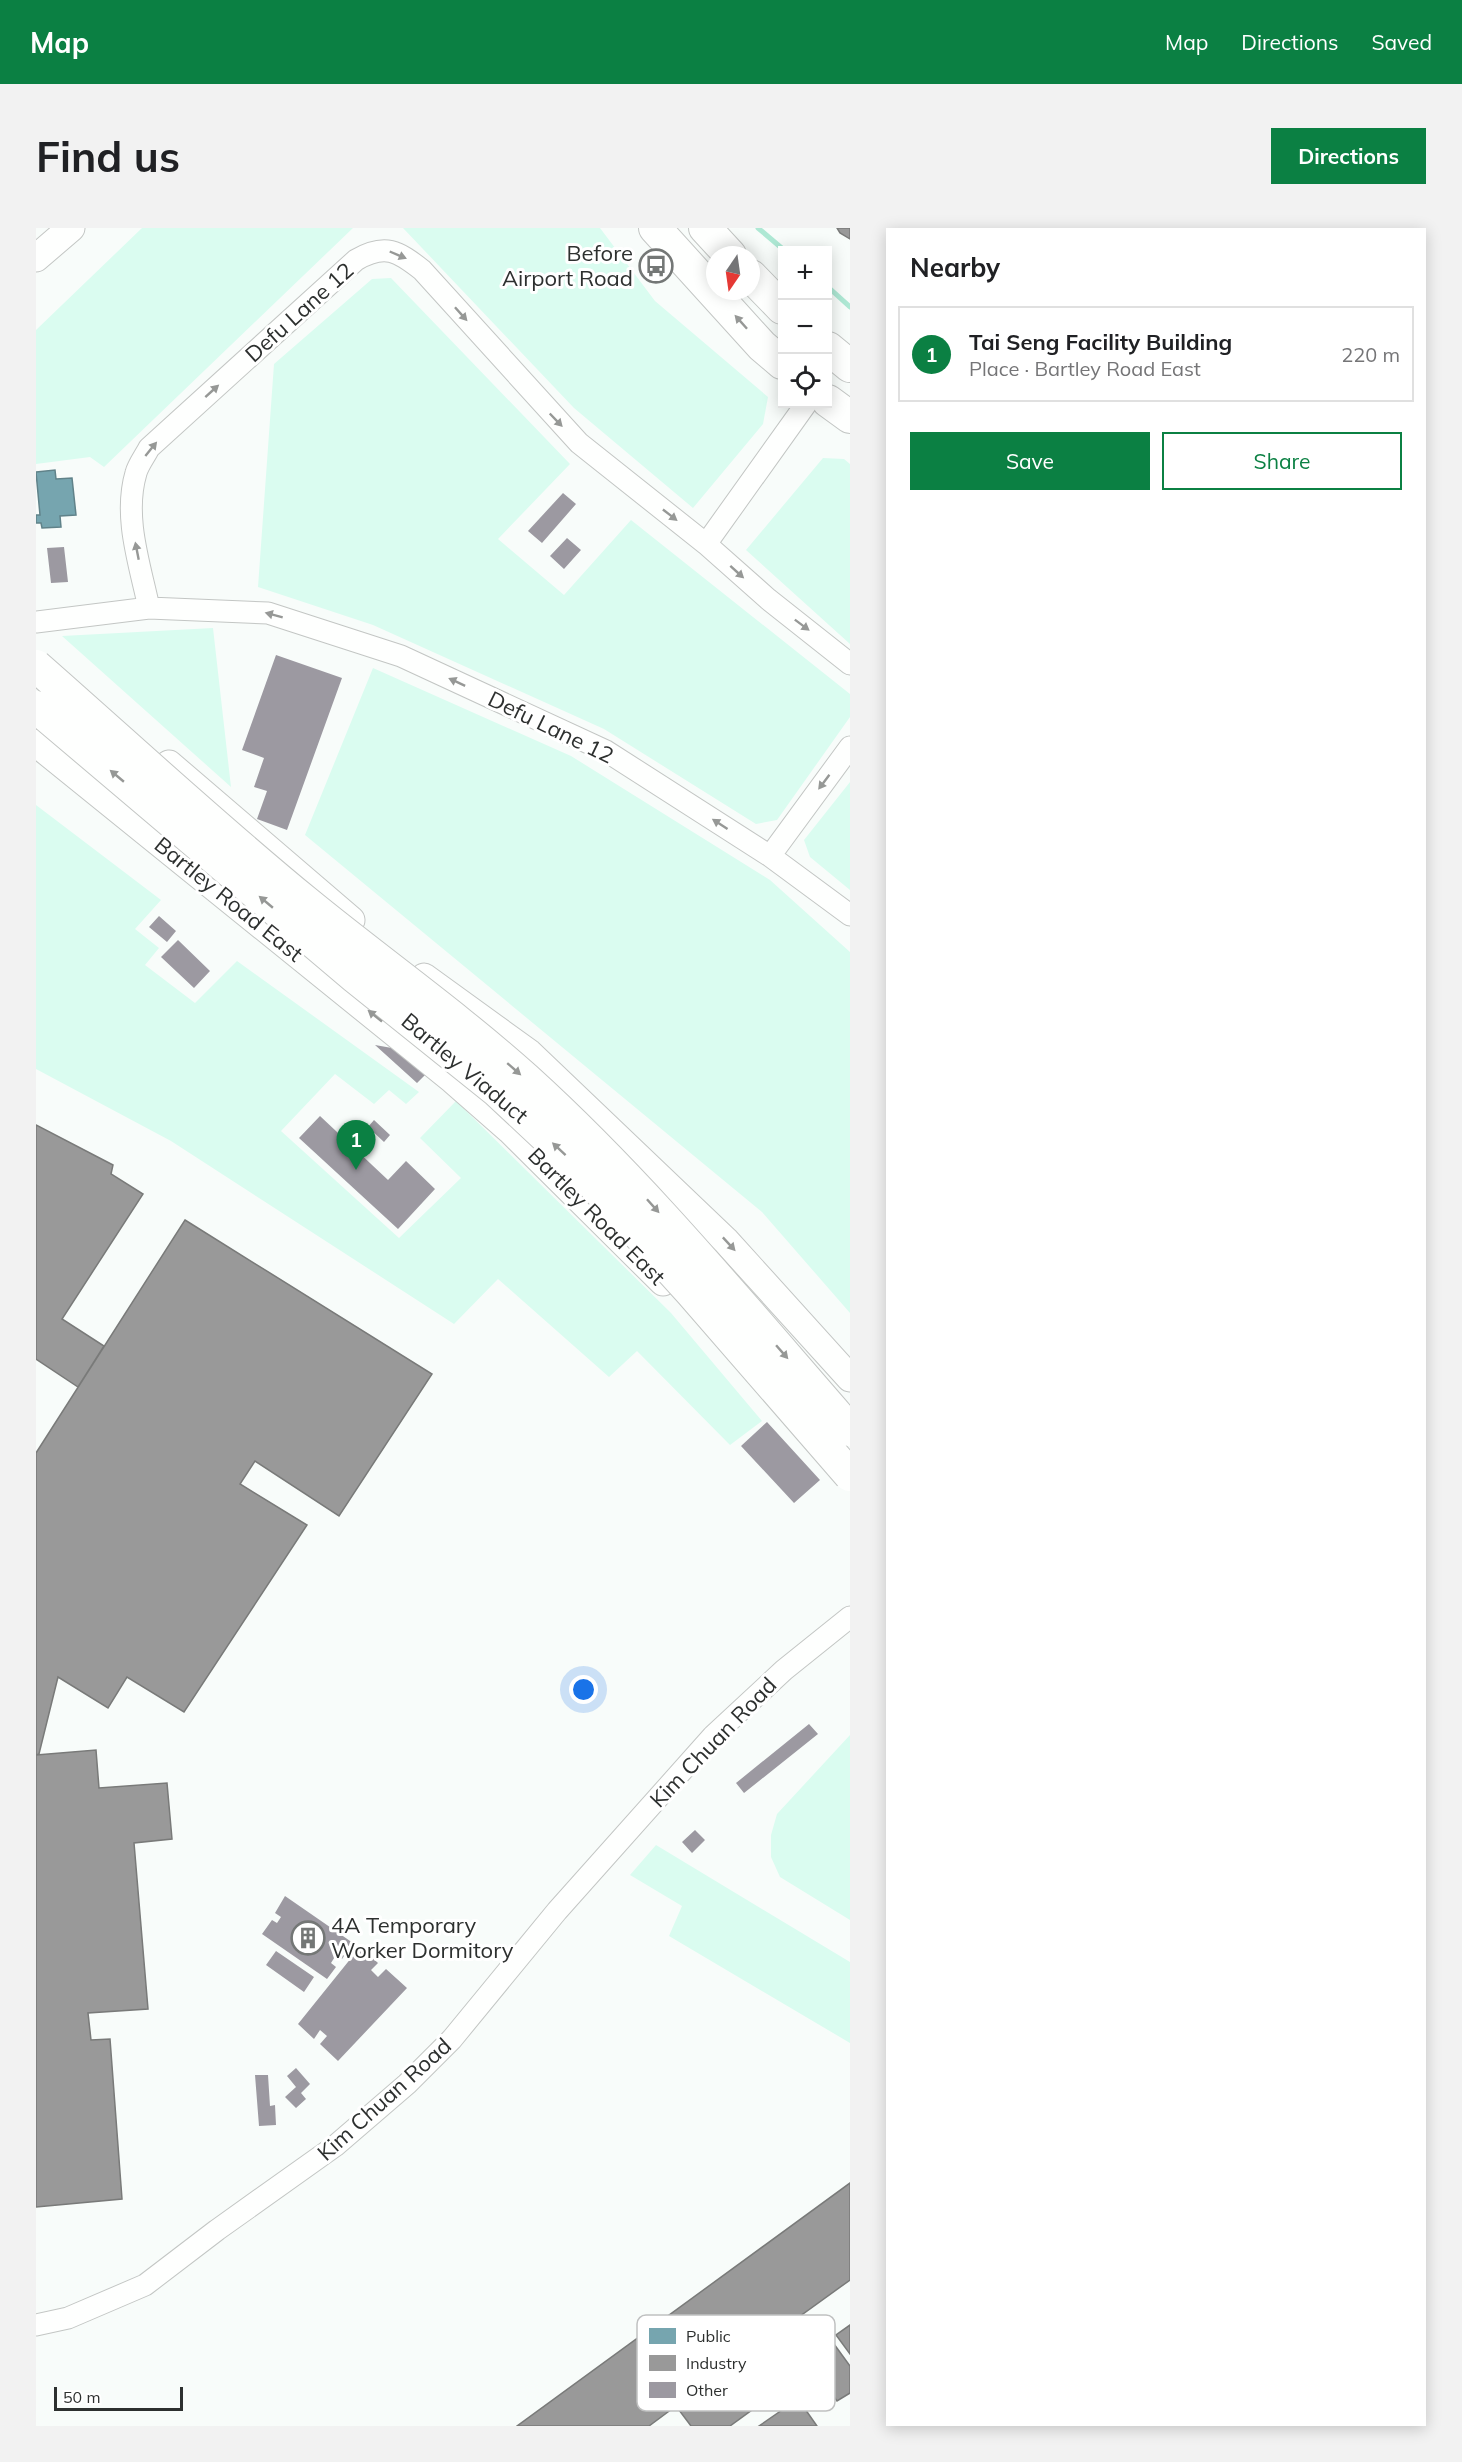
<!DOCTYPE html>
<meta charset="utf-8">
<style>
body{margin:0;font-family:Mulish,sans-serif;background:#f2f2f2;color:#202124}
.controls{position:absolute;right:18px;top:18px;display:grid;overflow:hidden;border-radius:0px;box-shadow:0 3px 15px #0003}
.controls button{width:54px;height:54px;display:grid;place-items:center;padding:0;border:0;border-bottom:2px solid #e0e0e0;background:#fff;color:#202124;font:30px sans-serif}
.compass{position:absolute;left:670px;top:18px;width:54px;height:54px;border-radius:50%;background:#fff;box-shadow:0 3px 15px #0003;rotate:193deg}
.scale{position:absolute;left:18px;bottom:15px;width:129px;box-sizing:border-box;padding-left:6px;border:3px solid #2d302f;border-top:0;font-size:16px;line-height:21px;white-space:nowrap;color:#2d302f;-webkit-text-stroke:4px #fff;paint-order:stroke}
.you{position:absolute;left:548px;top:1462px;width:21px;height:21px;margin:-15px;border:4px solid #fff;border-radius:50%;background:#1a73e8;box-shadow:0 0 0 9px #1a73e833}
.badge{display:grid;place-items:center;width:39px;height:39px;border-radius:50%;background:#0b8043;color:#fff;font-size:20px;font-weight:700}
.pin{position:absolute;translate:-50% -50px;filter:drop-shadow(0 2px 3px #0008)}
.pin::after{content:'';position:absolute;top:32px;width:21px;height:18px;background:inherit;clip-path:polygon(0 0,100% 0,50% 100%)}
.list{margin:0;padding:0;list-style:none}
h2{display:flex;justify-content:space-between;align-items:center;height:78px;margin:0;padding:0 24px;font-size:26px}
h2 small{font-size:20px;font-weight:400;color:#757577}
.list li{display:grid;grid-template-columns:39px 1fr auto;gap:18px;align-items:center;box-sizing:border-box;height:96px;margin:0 12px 12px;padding:0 12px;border:2px solid #e0e0e0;border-radius:0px}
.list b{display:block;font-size:22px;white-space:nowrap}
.list p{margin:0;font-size:20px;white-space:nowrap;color:#757577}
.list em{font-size:20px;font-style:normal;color:#757577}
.actions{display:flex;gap:12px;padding:18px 24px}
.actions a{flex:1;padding:14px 0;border:2px solid #0b8043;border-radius:0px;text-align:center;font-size:21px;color:#0b8043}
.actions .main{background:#0b8043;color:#fff}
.icon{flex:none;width:33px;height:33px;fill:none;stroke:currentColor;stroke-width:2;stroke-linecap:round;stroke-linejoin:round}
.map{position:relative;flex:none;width:814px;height:2198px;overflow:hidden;border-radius:0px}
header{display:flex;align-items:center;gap:36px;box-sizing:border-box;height:84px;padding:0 30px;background:#0b8043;color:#fff}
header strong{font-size:28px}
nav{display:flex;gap:33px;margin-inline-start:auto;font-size:21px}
.intro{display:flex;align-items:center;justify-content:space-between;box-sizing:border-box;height:144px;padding:0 36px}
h1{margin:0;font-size:42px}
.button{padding:15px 27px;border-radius:0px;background:#0b8043;color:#fff;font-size:21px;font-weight:700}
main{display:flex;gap:36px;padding:0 36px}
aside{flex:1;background:#fff;border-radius:0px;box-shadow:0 3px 15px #0003}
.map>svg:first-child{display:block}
.green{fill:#dafcf0}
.public{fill:#76a5af;stroke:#608289;stroke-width:1.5}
.industry{fill:#999;stroke:#797a79;stroke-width:1.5}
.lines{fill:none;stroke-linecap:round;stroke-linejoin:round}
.stream{stroke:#aee8d4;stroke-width:5}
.building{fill:#9c99a1}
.minor-casing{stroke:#c3c6c4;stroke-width:23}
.major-casing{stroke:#c3c6c4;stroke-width:29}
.highway-casing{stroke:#c3c6c4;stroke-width:34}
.minor{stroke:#fefffe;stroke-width:21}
.major{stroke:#fefffe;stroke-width:27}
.highway{stroke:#fefffe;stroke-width:32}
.highway-bridge-casing{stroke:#c3c6c4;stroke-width:34;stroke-linecap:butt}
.highway-bridge{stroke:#fefffe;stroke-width:32}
.oneway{fill:#969896}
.labels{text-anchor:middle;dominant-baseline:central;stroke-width:6;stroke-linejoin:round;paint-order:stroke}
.poi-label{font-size:22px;fill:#2d302f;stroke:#fff;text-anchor:end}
.street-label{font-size:22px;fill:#2d302f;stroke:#fff}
.key{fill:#fff;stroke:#c0c1c1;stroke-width:1.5}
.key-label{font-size:16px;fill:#2d302f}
</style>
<header>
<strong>Map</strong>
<nav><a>Map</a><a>Directions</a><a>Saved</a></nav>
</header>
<div class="intro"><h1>Find us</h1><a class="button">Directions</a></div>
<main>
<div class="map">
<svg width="814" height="2198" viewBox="0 0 814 2198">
<rect width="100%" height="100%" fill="#f8fcfa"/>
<path class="green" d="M106 0H317L68 239 54 229 0 236V102Z
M367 0H564L619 73 732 169 727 196 657 280 538 180Z
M355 50 534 236 462 311 528 367 595 292 814 466V489L741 592 720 596 568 501 337 397 222 359 238 136 336 51Z
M787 230 808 231 814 236V416L710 322Z
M177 400 195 559 26 408Z
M337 440 535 528 734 652 814 724V1085L726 984 269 607Z
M814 554V662L774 629 768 612Z
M0 577 125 672 99 701 123 720 109 737 159 775 201 733 383 864 370 876 353 862 338 876 299 846 245 903 363 1010 425 950 384 910 420 873 635 1085 726 1193 694 1217 601 1123 573 1149 462 1051 418 1096 135 913 0 841Z
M814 1507V1692L744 1649 735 1629V1607L741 1586Z
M620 1617 814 1734V1815L633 1708 646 1678 594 1647Z"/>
<path class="public" d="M19 242 20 251 36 250 40 287 24 288 25 299 6 300 5 295H0V287H4L0 244Z"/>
<path class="industry" d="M801 0H814V11L804 5Z
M0 897 77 937 75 946 107 966 26 1091 68 1118 42 1159 0 1131Z
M149 992 396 1146 303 1288 219 1233 204 1256 271 1297 148 1484 91 1449 72 1480 22 1449 3 1526 0 1527V1225Z
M60 1522 63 1560 131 1555 136 1611 98 1615 112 1781 52 1785 55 1812 74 1811 86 1971 0 1979V1527Z
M814 1955V2052L724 2117 753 2155 694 2198H655L640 2178 613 2198H481Z
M814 2097V2126L800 2107Z
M798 2116 814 2138V2165L801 2173 773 2134Z
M762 2171 781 2198H723Z"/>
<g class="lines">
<path class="stream" d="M722 0 748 22
M792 59 814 79"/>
</g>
<path class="building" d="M527 265 540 276 506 315 492 303Z
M531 310 545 322 528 341 514 328Z
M28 319 32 354 15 355 11 320Z
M240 427 306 450 251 602 221 591 231 563 218 559 228 530 206 522Z
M123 688 140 703 131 714 113 699Z
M142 712 174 743 158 760 125 729Z
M339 817 367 822 392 844 381 855Z
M284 888 352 952 370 933 399 961 362 1001 263 910Z
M338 892 354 907 348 914 332 899Z
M731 1194 784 1252 758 1275 705 1218Z
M773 1496 782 1506 708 1565 700 1555Z
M659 1602 669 1612 656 1625 646 1614Z
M249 1668 317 1715 306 1731 300 1727 295 1735 300 1739 291 1751 226 1706 236 1692 241 1695 245 1689 239 1685Z
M324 1719 342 1735 335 1742 342 1749 350 1741 371 1760 302 1833 284 1816 291 1808 284 1802 278 1811 262 1796Z
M240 1723 278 1749 268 1764 230 1737Z
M260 1840 274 1856 265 1865 270 1871 260 1880 249 1869 260 1859 251 1848Z
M219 1847H232L234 1878 239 1877 240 1897 223 1898Z"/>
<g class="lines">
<g class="minor-casing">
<path id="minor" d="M670 316 770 176
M113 380C104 337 87 289 100 245 102 237 109 228 113 220L320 32C349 15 362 23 386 42L543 215 670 316 732 371 814 436
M0 394 113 380 232 385 365 428 570 523 734 628 814 687
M734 628 814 519
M0 2097 32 2090 109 2057 181 2002 299 1918 371 1856 416 1811 521 1683 677 1508 748 1442 814 1389"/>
</g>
<g class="major-casing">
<path id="major" d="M0 30 35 0
M0 515 417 852 474 902 627 1054
M133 536 315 692
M388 749 493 825 690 1013 814 1150"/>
</g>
<g class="highway-casing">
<path id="highway" d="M619 0 726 118 746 135
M669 0 694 27
M715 48 746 80
M792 120 814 138
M792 173 814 189"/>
</g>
<use href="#minor" class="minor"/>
<use href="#major" class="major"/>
<use href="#highway" class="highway"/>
<g class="highway-bridge-casing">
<path id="highway-bridge" d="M0 438C90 517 178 599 271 675 343 734 420 788 490 851 608 958 709 1082 814 1202
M0 479 319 749 461 863 539 936 655 1064 814 1247"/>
</g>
<use href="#highway-bridge" class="highway-bridge"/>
</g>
<defs><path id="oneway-solid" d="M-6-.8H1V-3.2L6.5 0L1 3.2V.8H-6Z" transform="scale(1.5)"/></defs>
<g class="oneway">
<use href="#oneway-solid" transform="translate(362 27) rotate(23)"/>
<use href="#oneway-solid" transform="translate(425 86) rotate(48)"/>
<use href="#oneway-solid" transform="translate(705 94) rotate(-132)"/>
<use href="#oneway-solid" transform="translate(176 163) rotate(-42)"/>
<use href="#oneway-solid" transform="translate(520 192) rotate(46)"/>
<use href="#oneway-solid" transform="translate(115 221) rotate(-51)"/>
<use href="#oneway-solid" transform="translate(634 287) rotate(38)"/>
<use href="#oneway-solid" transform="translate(101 323) rotate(-101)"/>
<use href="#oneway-solid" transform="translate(701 344) rotate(42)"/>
<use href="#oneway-solid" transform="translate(238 387) rotate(-165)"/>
<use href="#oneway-solid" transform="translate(766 397) rotate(37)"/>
<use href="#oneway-solid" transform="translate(421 454) rotate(-155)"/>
<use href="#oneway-solid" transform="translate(81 548) rotate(-140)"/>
<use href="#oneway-solid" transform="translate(788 554) rotate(127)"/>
<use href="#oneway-solid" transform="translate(684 596) rotate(-147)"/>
<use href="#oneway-solid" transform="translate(230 674) rotate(-140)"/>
<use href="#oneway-solid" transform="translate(339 788) rotate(-141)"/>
<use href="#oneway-solid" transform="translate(478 841) rotate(41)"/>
<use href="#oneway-solid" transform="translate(523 921) rotate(-137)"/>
<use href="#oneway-solid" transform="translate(617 978) rotate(48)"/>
<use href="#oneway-solid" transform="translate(693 1016) rotate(47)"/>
<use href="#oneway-solid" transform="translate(746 1124) rotate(49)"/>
</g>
<defs>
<g id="bus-ring" transform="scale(1.725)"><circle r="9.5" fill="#fff" stroke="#747776" stroke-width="1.5"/><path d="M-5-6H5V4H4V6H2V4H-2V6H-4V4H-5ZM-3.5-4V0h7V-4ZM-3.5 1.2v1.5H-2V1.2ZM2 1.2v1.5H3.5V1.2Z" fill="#747776"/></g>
<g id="building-ring" transform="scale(1.725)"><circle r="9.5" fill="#fff" stroke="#747776" stroke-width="1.5"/><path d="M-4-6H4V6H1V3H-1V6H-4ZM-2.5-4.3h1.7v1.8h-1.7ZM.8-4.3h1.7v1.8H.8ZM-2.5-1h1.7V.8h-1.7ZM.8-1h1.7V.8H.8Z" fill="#747776"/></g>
</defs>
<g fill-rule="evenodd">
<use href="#bus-ring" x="620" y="38"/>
<use href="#building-ring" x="272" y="1710"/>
</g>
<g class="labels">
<g class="poi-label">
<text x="597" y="25">Before<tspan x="597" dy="25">Airport Road</tspan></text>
<text x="295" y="1697" text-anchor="start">4A Temporary<tspan x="295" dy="25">Worker Dormitory</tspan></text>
</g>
<g class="street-label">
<text transform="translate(263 84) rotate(-42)">Defu Lane 12</text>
<text transform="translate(515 499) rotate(26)">Defu Lane 12</text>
<text transform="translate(193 671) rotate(39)">Bartley Road East</text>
<text transform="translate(429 840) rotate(40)">Bartley Viaduct</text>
<text transform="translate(561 988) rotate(45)">Bartley Road East</text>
<text transform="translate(677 1514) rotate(-46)">Kim Chuan Road</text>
<text transform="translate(348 1871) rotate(-42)">Kim Chuan Road</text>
</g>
</g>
<rect x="601" y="2087" width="198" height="96" rx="9" class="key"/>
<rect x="613" y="2100" width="27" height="16" fill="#76a5af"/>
<rect x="613" y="2127" width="27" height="16" fill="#999"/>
<rect x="613" y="2154" width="27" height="16" fill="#9c99a1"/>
<g class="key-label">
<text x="650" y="2114">Public</text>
<text x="650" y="2141">Industry</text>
<text x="650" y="2168">Other</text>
</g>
</svg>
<div class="controls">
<button>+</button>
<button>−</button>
<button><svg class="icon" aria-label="locate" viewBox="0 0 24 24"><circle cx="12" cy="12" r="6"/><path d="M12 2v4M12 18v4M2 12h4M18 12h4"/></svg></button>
</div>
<svg class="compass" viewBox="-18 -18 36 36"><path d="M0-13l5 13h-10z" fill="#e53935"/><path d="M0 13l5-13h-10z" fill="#757577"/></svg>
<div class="scale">50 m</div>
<div class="you"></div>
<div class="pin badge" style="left:320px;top:942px">1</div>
</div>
<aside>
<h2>Nearby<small></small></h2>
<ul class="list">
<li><span class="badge">1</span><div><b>Tai Seng Facility Building</b><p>Place · Bartley Road East</p></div><em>220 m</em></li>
</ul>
<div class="actions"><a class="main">Save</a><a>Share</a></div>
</aside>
</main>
